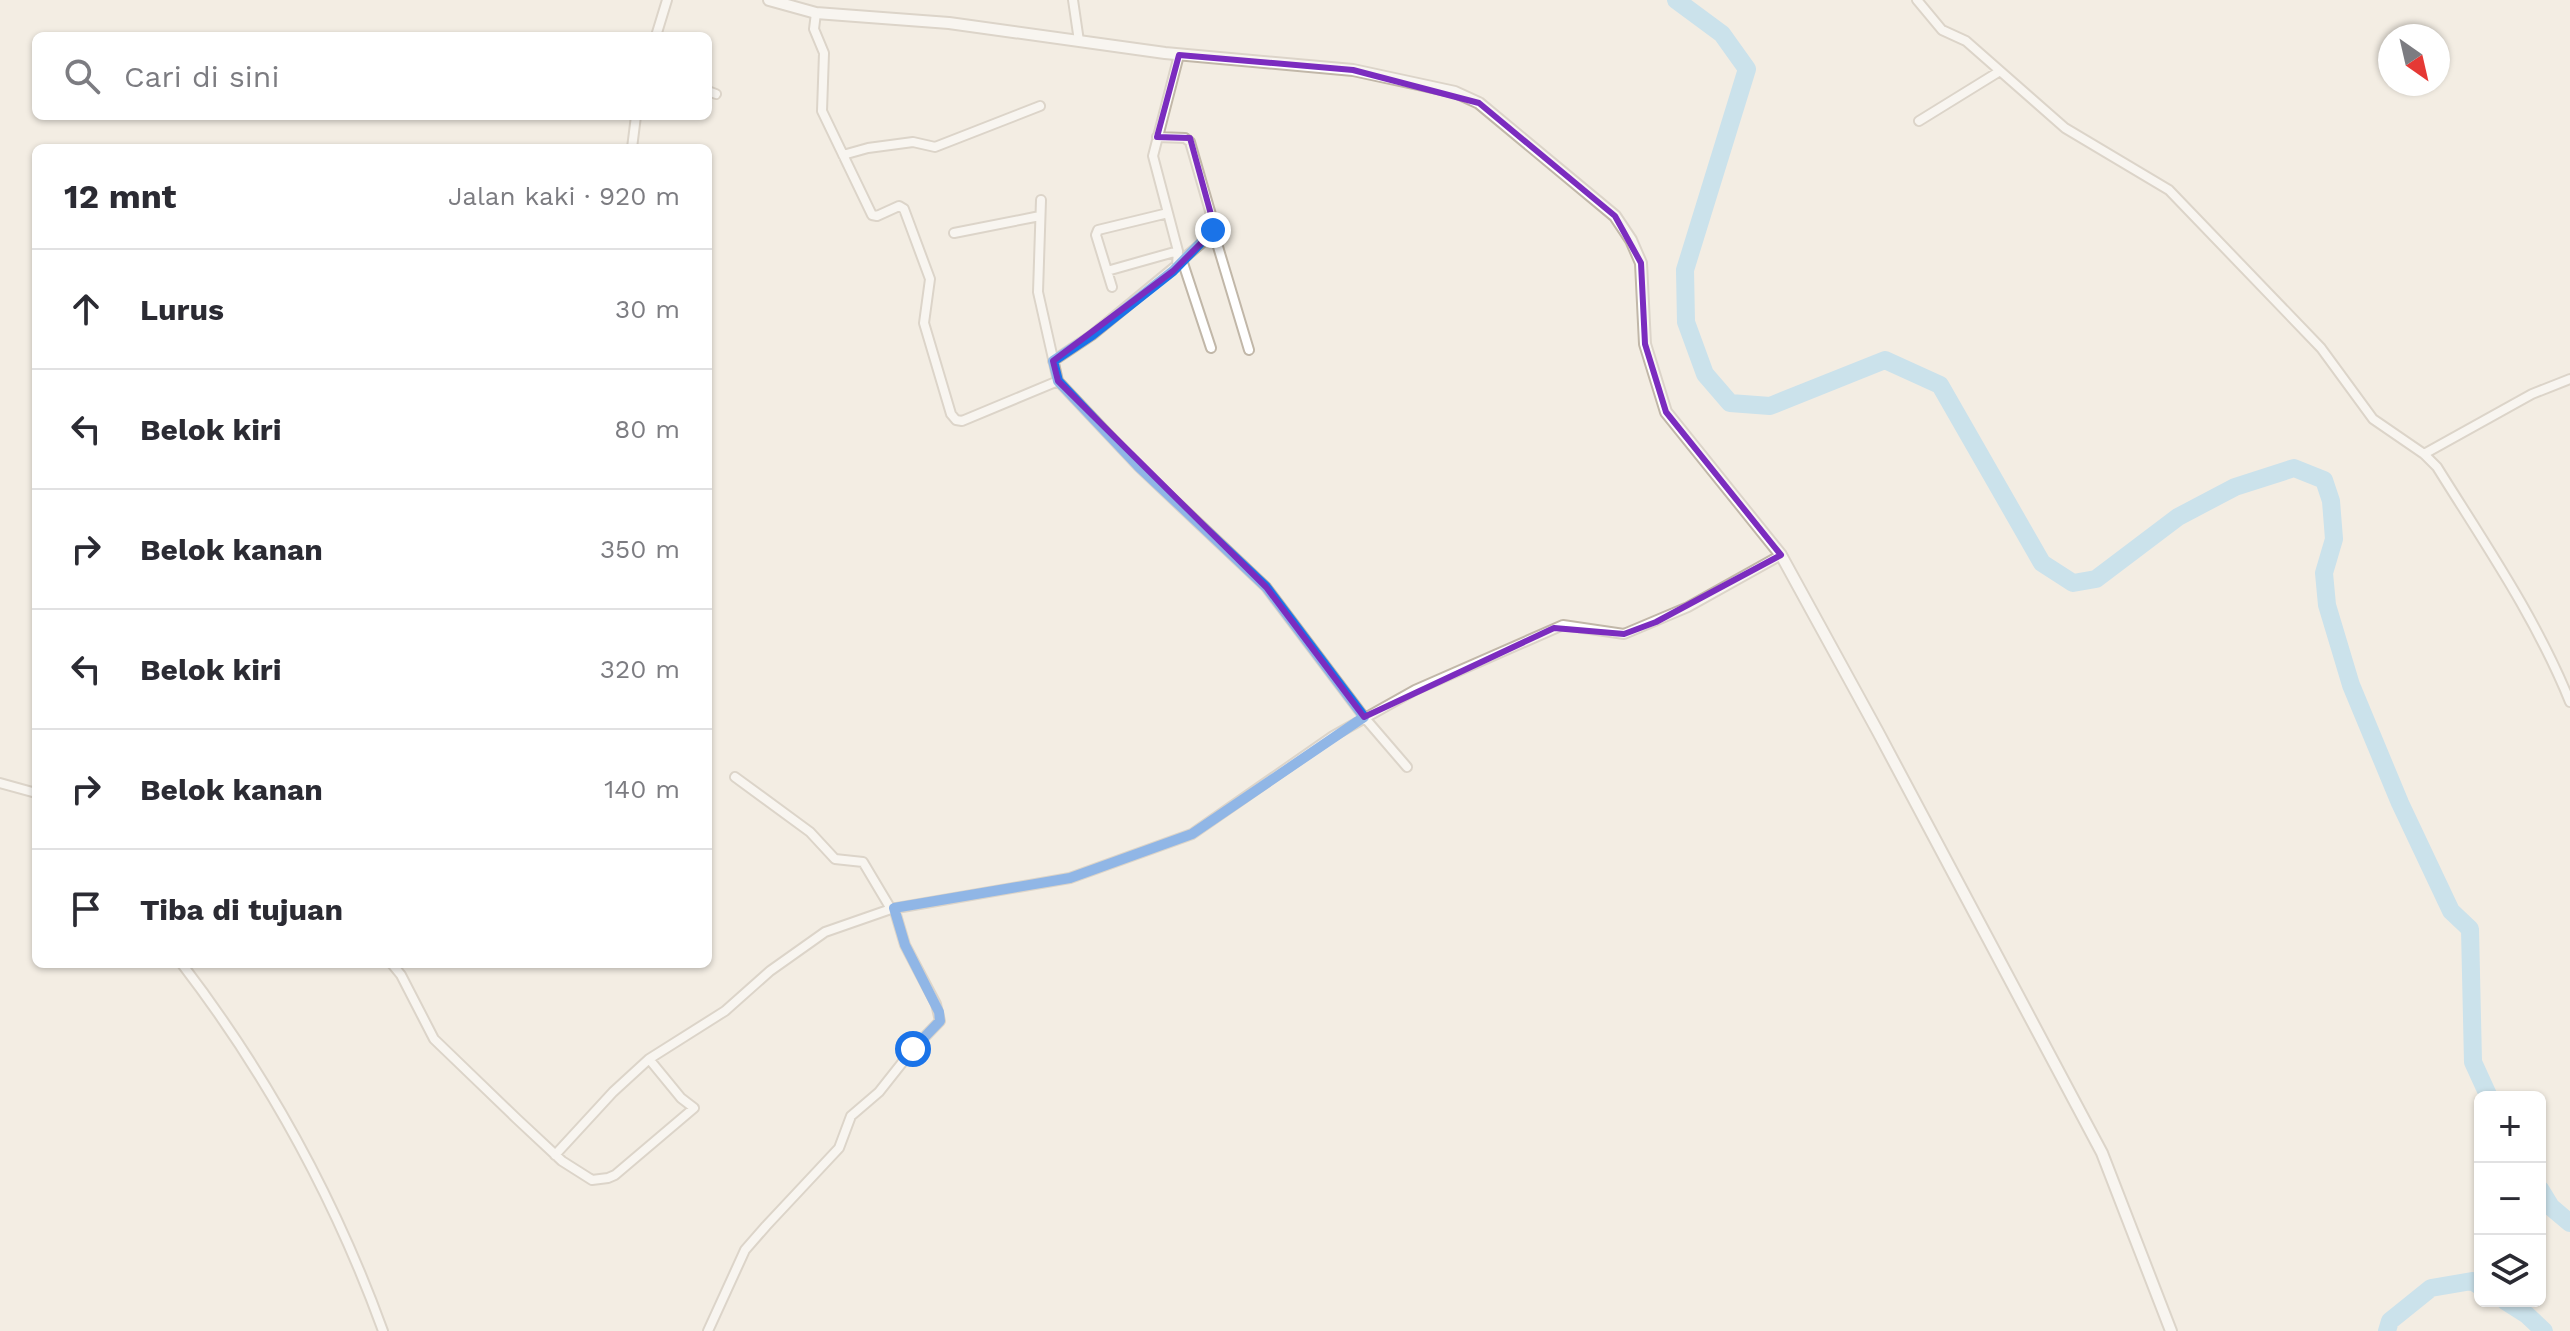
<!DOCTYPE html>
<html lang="id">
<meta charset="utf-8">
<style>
body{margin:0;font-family:"Work Sans",sans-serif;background:#f2f2f3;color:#2b2b33}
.controls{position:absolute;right:24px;bottom:24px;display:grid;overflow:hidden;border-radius:12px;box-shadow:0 2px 6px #0004}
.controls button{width:72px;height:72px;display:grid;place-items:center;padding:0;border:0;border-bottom:2px solid #e1e1e2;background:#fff;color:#2b2b33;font:40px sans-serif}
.compass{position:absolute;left:2378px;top:24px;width:72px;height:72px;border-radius:50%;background:#fff;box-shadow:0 2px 6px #0004;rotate:146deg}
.stop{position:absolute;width:24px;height:24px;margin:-18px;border:6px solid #1a73e8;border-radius:50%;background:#fff}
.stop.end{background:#1a73e8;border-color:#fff;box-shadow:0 2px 8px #0008}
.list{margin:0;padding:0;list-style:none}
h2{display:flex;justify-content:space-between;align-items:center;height:104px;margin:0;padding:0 32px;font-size:34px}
h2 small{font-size:26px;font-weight:400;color:#7c7c81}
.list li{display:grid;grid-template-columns:52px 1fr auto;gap:24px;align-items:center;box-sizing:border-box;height:120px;padding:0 32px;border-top:2px solid #e1e1e2}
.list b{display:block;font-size:30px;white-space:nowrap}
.list em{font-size:26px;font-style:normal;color:#7c7c81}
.icon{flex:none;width:44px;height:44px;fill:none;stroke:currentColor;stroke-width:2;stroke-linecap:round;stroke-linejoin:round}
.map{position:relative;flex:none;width:2570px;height:1331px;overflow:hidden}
.search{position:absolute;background:#fff;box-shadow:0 2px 6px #0004;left:32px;top:32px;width:680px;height:88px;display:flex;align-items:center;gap:20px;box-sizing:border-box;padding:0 28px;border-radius:12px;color:#7c7c81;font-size:30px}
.panel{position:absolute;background:#fff;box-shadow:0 2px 6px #0004;left:32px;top:144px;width:680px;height:824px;border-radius:12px}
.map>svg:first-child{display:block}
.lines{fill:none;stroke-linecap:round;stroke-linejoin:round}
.river{stroke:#9bd4f4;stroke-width:18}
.minor-casing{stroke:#c1b7a8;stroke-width:12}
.tertiary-casing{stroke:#c1b7a8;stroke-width:14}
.minor{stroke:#fff;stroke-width:8}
.tertiary{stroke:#fff;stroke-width:10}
.route{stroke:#1a73e8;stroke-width:10}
.marked{fill:none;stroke:#7b2cbf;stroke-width:6;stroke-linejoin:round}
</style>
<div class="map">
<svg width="2570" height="1331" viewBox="0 0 2570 1331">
<rect width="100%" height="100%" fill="#f3ede3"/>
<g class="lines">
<path class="river" d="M1676 0 1722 34 1747 69 1685 270 1686 322 1705 374 1730 403 1770 406 1885 360 1940 385 2042 563 2073 583 2096 579 2178 517 2235 487 2294 468 2324 480 2331 501 2334 539 2324 573 2327 605 2351 685 2400 803 2451 911 2470 929 2473 1062 2489 1097
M2540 1189 2551 1207 2570 1223
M2505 1301 2527 1315 2544 1331
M2387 1331 2390 1321 2431 1288 2472 1281 2480 1286"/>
<g class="minor-casing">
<path id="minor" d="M1073 0 1079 41
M1917 0 1942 30 1966 41 2065 128 2169 190 2321 348 2373 419 2424 454 2437 467C2485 544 2536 618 2570 702
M816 13 814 29 824 53 822 111 872 215 877 216 899 206 904 209 930 279 924 323 951 414 956 420 962 421 1058 381
M656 36 667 0
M708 91 716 94
M1919 121 2000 71
M1157 137 1185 138 1190 142 1214 225 1209 237 1178 263
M632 148 636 116
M843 155 868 148 913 142 935 147 1040 106
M1041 200 1038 292 1058 381 1139 467 1266 587 1364 717 1407 767
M1213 230 1249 350
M954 233 1040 216
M1182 260 1211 348
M1107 271 1178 251
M1112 287 1096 235 1098 230 1168 213
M1053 361 1092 335 1177 265 1178 251 1153 156 1179 55
M2424 454 2532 394 2570 379
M735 777 810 832 835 859 863 862 891 909
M0 783 36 793
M182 964C267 1075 335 1199 383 1331
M392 964 401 975 434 1039 517 1119 562 1161 592 1180 608 1178 615 1175 694 1108 681 1098 649 1059 725 1011 770 971 825 932 891 909 1070 878 1192 834 1333 736 1415 690 1563 625 1624 634 1688 607 1781 555
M555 1155 613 1092 649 1059
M708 1331 745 1250 766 1226 839 1148 851 1116 879 1092 913 1049 940 1021 936 1004 905 945 894 908"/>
</g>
<g class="tertiary-casing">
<path id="tertiary" d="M769 0 816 13 949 23 1165 53 1353 70 1455 92 1479 103 1615 216 1631 240 1641 263 1645 344 1666 412 1781 555 1878 732 2102 1153 2171 1331"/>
</g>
<use href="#minor" class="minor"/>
<use href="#tertiary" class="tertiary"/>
</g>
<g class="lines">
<path class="route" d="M913 1049 940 1021 939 1012 905 945 894 908 1070 878 1192 834 1364 717 1266 587 1139 467 1058 381 1053 361 1092 335 1173 271 1213 230"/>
</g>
<path d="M0 0H2570V1331H0ZM1179 55 1353 70 1479 103 1615 216 1641 263 1645 344 1666 412 1781 555 1656 622 1624 634 1554 628 1364 717 1266 587 1058 381 1053 361 1173 271 1215 229 1190 138 1157 137Z" fill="#f3ede3" fill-opacity=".55" fill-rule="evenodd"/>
<path class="marked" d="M1179 55 1353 70 1479 103 1615 216 1641 263 1645 344 1666 412 1781 555 1656 622 1624 634 1554 628 1364 717 1266 587 1058 381 1053 361 1173 271 1215 229 1190 138 1157 137Z"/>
</svg>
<div class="controls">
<button>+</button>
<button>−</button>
<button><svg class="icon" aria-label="layers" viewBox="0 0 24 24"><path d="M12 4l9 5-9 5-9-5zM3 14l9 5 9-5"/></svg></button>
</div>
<svg class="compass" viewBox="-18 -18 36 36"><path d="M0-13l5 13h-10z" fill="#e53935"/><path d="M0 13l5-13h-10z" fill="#7c7c81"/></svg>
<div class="stop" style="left:913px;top:1049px"></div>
<div class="stop end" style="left:1213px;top:230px"></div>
<div class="search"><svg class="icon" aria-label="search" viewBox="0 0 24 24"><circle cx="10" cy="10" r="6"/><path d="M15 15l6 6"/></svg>Cari di sini</div>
<section class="panel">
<h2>12 mnt<small>Jalan kaki · 920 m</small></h2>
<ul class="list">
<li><svg class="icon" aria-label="ahead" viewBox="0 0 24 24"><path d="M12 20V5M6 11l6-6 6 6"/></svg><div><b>Lurus</b></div><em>30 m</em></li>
<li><svg class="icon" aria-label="left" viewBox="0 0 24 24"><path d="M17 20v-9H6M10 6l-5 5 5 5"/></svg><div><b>Belok kiri</b></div><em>80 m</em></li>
<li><svg class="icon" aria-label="right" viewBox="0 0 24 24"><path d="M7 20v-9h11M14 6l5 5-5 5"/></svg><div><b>Belok kanan</b></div><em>350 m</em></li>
<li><svg class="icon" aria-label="left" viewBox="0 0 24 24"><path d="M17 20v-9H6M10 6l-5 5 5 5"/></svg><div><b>Belok kiri</b></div><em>320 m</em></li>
<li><svg class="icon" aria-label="right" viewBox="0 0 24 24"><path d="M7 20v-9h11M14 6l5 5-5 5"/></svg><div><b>Belok kanan</b></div><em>140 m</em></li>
<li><svg class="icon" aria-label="arrive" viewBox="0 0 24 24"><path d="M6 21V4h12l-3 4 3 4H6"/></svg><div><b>Tiba di tujuan</b></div></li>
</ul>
</section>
</div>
